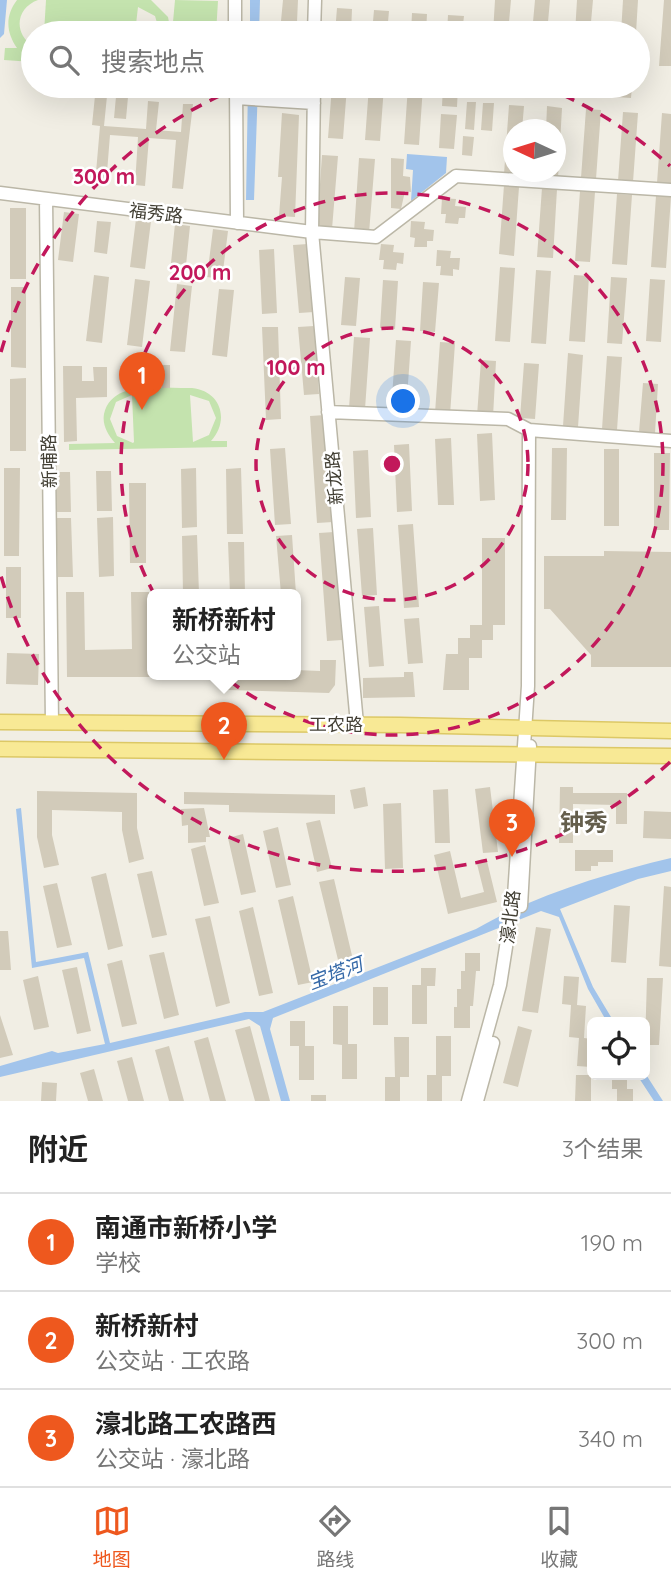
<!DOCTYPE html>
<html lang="zh">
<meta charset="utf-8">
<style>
body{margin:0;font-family:Quicksand,"Noto Sans SC",sans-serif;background:#f2f2f2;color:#222}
.controls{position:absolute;right:21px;bottom:21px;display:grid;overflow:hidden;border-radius:10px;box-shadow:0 7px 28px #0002}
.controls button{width:63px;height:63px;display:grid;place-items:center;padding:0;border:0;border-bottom:2px solid #e0e0e0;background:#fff;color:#222;font:35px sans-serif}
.compass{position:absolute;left:503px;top:119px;width:63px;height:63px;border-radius:50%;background:#fff;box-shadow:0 7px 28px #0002;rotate:274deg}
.you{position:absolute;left:404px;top:402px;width:24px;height:24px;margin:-18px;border:5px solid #fff;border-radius:50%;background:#1a73e8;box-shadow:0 0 0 10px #1a73e833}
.badge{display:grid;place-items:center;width:46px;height:46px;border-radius:50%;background:#ee581e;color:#fff;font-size:23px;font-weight:700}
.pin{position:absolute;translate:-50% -58px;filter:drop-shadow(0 2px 4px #0008)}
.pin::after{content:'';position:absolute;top:37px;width:24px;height:21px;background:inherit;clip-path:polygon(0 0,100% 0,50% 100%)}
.popup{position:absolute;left:147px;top:589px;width:154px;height:91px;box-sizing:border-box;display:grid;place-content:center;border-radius:10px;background:#fff;filter:drop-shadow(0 2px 5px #0005);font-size:23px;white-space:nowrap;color:#767676}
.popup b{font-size:26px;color:#222}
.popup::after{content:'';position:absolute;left:50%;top:100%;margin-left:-14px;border:14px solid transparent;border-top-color:#fff}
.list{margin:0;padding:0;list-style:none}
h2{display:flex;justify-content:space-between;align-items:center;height:91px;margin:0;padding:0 28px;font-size:30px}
h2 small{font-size:23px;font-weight:400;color:#767676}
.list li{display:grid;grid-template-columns:46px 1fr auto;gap:21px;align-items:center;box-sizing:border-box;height:98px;padding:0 28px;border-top:2px solid #e0e0e0}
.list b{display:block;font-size:26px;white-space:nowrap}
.list p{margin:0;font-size:23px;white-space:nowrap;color:#767676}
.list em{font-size:23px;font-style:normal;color:#767676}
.icon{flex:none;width:38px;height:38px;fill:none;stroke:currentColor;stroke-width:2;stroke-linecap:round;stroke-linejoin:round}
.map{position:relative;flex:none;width:671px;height:1101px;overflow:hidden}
.search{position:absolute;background:#fff;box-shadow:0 7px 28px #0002;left:21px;right:21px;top:21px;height:77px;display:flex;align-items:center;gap:18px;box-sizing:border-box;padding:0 24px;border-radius:38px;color:#767676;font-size:26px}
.sheet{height:385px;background:#fff}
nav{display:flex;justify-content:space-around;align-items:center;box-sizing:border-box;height:98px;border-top:2px solid #e0e0e0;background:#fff;font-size:19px;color:#767676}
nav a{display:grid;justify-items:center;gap:4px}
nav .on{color:#ee581e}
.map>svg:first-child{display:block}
.green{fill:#c4e3ae;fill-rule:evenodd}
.water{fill:#a2c4eb}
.building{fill:#d2cbba}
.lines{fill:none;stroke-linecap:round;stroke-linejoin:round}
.minor-casing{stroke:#bbb7a7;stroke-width:15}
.major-casing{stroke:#dcc866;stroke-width:17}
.minor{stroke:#fff;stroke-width:12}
.major{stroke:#f8e995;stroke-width:14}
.ring{fill:none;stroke:#c2185b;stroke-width:3.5;stroke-dasharray:12 9}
.labels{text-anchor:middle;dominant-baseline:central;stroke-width:5;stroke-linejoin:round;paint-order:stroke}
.street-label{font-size:18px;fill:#423f34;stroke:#fff}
.water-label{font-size:19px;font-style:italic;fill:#3468a7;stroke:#fff}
.district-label{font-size:24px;font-weight:bold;fill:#645e4c;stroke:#fff}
.centre{fill:#c2185b;stroke:#fff;stroke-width:3.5}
.ring-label{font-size:21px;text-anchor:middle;font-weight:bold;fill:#c2185b;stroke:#fff;stroke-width:5;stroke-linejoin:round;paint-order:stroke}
</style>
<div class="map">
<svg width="671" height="1101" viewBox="0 0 671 1101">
<rect width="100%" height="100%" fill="#f1eee4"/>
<path class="green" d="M17 0H38C16 8 13 33 33 46V62L4 60 5 48H17C6 32 5 16 17 0Z
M46 0H151L168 17 171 33H160L155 16 138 7 135 33H44Z
M175 0 218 1 216 33H172Z
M192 388C221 391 230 420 211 441H227V447L69 450V444L115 443C108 435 102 425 104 414 112 378 165 389 192 388ZM132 395 134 442 133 443 117 436 110 419 116 402ZM190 395 209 401 216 418 209 435 193 442Z"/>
<path class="water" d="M0 0H7L4 34 0 38Z
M250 0H260L259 33H250Z
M248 86H258L254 200H246Z
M407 154 447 157 446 173 411 201 413 170 406 169Z
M21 808 36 962 88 952 110 1043 245 1012H263L476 929C532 896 608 873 671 858V871L638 879 560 909 593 987 614 1022H607L588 989 559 917 541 911 273 1018 270 1029 290 1101H281L260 1026 249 1019 0 1077V1066L52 1051 58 1053 105 1044 84 958 32 968 16 809Z
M645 1073 663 1101H654L637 1075Z"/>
<path class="building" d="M283 0H298L297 22 281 21Z
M495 0H511L508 33H493Z
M535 0H550L547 33H532Z
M577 0H593L590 33H575Z
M623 0H638L636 33H621Z
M664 0H671V66H659Z
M337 8 352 9 351 33H335Z
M374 10 389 11 387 33H372Z
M412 13 427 14 426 33H411Z
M448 15 464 16 462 33H447Z
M96 86H108L104 126 146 129 148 101 159 102 156 130 181 132 183 104H193L183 189 172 188 176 140 149 138 145 186 135 185 138 137 110 135 106 185 95 184 100 126 92 125Z
M117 86H129L126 119 114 118Z
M332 86H347L343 139 328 138Z
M369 86H384L380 141 365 140Z
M408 86H423L419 145 404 144Z
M443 86H458L457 107 442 106Z
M571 86H587L586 97 571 96Z
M617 86H632L631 98 616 97Z
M467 102H476L474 130 465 129Z
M483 103H494L492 131 481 130Z
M509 105 524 106 522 130H514V172H519V175L504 174Z
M547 106 562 108 558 178 542 176 543 172H556V130H546Z
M586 109 601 110 596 179 581 178Z
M623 112 638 113 633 182 618 181Z
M282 113 299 115 295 217 279 216 282 177H278Z
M662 113 671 114V184L657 183Z
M441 114 457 115 454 149 439 148Z
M463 136 474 137 472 156 462 155Z
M322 155 338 156 332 229 317 228Z
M359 158 375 159 369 233 354 232Z
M391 158 404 159 403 176 410 177 411 192 405 191 401 209 391 208Z
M504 185 519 187 514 256 499 254Z
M542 188 557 189 553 258 537 257Z
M580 191 595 192 590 262 575 261Z
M617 194 632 195 627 265 612 264Z
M656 196 671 197 666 268 651 267Z
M442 198 456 199 455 206 466 207 465 218H459L458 224 445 223 446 214H441Z
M10 208H26V279H10Z
M64 212 79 214 73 262 58 260Z
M136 219 151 221 145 269 130 267Z
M97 221 111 222 107 254 94 252Z
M411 221 425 222 424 229 434 230 433 241H427V247H414L415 238 410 237Z
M175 224 190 226 186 265 171 263Z
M213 229 228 231 222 279 207 277Z
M308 244 314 312 299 313 293 245Z
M381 244 394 245 393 252 404 253 403 264 397 263 396 270 383 269 384 260H379Z
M274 249 277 313 262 314 259 250Z
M437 250 451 251 450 258H460L459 270 453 269V276L440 275 441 266H436Z
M500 267 515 268 510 342 495 341Z
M536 270 551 271 546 344 531 343Z
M94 275 109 277 102 343 86 341Z
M574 275 589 276 585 342 569 341Z
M345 277 360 278 356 326 341 325Z
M611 277 627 278 622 344 607 343Z
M135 279 150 281 142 347 127 345Z
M650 279 665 280 661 342 646 341Z
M383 280 398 281 395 329 380 328Z
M423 282 439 283 435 332 420 331Z
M177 284 192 286 185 352 170 351Z
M11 287H26V368L11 367Z
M219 289 234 290 227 357 212 355Z
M314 326 319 394 304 395 298 327Z
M262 327H278L281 419 266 420Z
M354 337 370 338 365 409 349 408Z
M396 340 411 341 406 412 391 411Z
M440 342 455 343 450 415 435 413Z
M568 353 583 355 578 427 563 426Z
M607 356 622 357 617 430 602 429Z
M481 360 496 361 493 417 477 416Z
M524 363 539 364 535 419 520 418Z
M161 365H170V388H162Z
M63 366H82V381H94L93 367H107V397L76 398 77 441 64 442Z
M26 378V451H10V379Z
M643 383 658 384 655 433 639 432Z
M325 415 333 522 317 523 310 416Z
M492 433 495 500 480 501 477 434Z
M451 438 454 505H438L435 439Z
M409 444 412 511 397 512 394 445Z
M285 448 291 524 275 525 270 449Z
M552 448H567L566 520H551Z
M604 449H619V526H604Z
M368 450 371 517 356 518 353 451Z
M654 453H670L669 530H654Z
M4 468H20L19 556H4Z
M196 468 197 527 182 528 181 469Z
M241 468 243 534H227L226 469Z
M96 471H111L112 511H97Z
M55 472H70L71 512H56Z
M129 483H146V563H130Z
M113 517 114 576 99 577 97 518Z
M56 518H71L73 577H58Z
M413 524 419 607 404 608 398 525Z
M373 528 377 595 362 596 357 529Z
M334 532 342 640 327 641 319 533Z
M197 535 199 594H183L182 536Z
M292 535 296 594H281L276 536Z
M482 538H505V625H493V640H482V658H469V690H443L446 654H458V638H470V625H482Z
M228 542H244L245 594H230Z
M604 551 671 552V667H591V655L550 609H544V556H604Z
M6 567H21V618H6Z
M66 592H84L85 650 132 649 131 592H149L151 677H67Z
M379 606 384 666 369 667 364 607Z
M296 618H298L300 643H296Z
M419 618 423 663 408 664 404 619Z
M7 653 39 654 38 685 6 684Z
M320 660H336L335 685 329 693 228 690V680H235V674H296V670L320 671Z
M404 672H413L415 697 363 698V678L404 677Z
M365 787 368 806 354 809 350 790Z
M490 787 498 852 483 853 475 789Z
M560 787H573V793H627V824H616V805L573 804V843H559Z
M448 789 450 843H435L433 790Z
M37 791 137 793V828L144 859 129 863 122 830V812L52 810V835L59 865 44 868 37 837Z
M184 792 335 795V814L229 812V805L184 804Z
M401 803 403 868 385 869 383 804Z
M204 808 210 837H206V842L188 843V825L182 826 181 809Z
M644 811 671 812V839L643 838Z
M320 820 332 868 317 872 306 823Z
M278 827 291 885 276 888 263 831Z
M243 834 256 892 241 895 228 838Z
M205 845 219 903 204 906 191 849Z
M575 850H613V862H598V866H591V871H575Z
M450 851 461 898 484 892 477 864 487 861 497 902 448 914 434 855Z
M152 871 167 935 152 938 137 874Z
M106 873 123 946 108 950 91 877Z
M334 879 354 964 340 968 319 882Z
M57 883 72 945 57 948 43 886Z
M664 886 671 887V967L659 966Z
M293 896 313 982 298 985 278 900Z
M614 905 630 906 626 963 611 962Z
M253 907 273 993 259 996 239 911Z
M210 916 230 1003 216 1007 195 919Z
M536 927 551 929 538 1013 522 1011Z
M0 931H8L11 970H0Z
M164 952 179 1015 164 1019 149 955Z
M465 953H480V971H476L473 1006H470V1028H454V1007H457V989H461V971H465Z
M122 960 137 1024 122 1027 107 964Z
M77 967 91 1031 77 1034 62 970Z
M421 968H436L435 986H427V1024H412V985H421Z
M38 976 49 1027 34 1030 23 980Z
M564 976 579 977 577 1005 586 1006 584 1038 592 1039 591 1067 577 1066 579 1038 569 1037 571 1005 562 1004Z
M647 978H663L659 1045H645Z
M373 987H388V1025H373Z
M333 1006H348V1044H357V1079H342V1045L333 1044Z
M0 1015 13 1055 0 1058Z
M290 1021H305V1046H314V1080H299V1046H290Z
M250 1026 270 1101H255L235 1030Z
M518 1026 532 1030 518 1087 503 1083Z
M436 1036H451V1076H442V1101H427V1075H436Z
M208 1037 226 1101H210L194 1041Z
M394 1037H409V1077H400V1101H385V1077H395Z
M169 1046 184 1101H169L155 1050Z
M132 1057 144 1101H128L117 1061Z
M94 1069 103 1101H88L80 1073Z
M576 1075H591V1101H575Z
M612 1075H627V1089H633V1101H617V1089H612Z
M42 1082 57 1083 56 1101H41Z
M311 1095H326V1101H311Z"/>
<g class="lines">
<g class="minor-casing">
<path id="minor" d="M235 0V33
M314 33 315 0
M236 86 237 223
M314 86 312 232 357 724
M236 98 314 103
M0 193 312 232 376 237 456 176 671 190
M46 199 52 723
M328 412 508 419 529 430 671 441
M521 906 530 746
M468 1101 500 985 514 896 528 686 529 430
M477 1101 493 1043"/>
</g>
<g class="major-casing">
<path id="major" d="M0 722 400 725 671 731
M0 749 671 756"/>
</g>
<use href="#minor" class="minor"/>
<use href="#major" class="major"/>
</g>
<g class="ring">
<circle cx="392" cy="464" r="136"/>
<circle cx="392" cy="464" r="271"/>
<path d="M670 762A407 407 0 0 1 1 576M1 352A407 407 0 0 1 240 87M544 87A407 407 0 0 1 670 166"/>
</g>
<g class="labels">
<g class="street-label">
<text transform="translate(156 213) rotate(7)">福秀路</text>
<text transform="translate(49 461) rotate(-91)">新哺路</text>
<text transform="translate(334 478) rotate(-95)">新龙路</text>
<text x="336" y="724">工农路</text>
<text transform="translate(510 917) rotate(-83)">濠北路</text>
</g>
<g class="water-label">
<text transform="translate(335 973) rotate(-21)">宝塔河</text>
</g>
<g class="district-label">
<text x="584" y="822">钟秀</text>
</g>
</g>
<circle cx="392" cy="464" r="10" class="centre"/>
<g class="ring-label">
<text x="104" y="184">300 m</text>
<text x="200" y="280">200 m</text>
<text x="296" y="375">100 m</text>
</g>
</svg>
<div class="controls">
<button><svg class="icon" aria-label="locate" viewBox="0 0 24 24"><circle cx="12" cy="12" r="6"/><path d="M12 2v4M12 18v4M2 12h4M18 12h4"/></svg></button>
</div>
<svg class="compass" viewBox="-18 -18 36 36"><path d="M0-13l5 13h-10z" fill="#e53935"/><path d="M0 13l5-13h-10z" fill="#767676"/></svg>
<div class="you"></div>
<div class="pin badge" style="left:142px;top:410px">1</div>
<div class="pin badge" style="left:224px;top:760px">2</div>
<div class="popup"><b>新桥新村</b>公交站</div>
<div class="pin badge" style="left:512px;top:857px">3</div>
<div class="search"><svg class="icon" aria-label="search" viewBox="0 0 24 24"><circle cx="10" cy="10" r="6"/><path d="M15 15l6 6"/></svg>搜索地点</div>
</div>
<section class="sheet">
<h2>附近<small>3个结果</small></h2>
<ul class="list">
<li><span class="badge">1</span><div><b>南通市新桥小学</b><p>学校</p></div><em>190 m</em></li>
<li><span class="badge">2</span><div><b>新桥新村</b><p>公交站 · 工农路</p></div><em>300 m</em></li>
<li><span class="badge">3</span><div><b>濠北路工农路西</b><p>公交站 · 濠北路</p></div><em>340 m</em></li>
</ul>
</section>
<nav>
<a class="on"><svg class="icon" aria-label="map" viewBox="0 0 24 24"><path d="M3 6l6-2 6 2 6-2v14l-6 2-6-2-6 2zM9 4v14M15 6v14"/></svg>地图</a>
<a><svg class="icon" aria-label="directions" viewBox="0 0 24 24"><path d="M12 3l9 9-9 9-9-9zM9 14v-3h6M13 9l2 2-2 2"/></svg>路线</a>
<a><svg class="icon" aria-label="saved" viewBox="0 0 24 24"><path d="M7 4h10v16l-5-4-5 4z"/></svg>收藏</a>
</nav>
